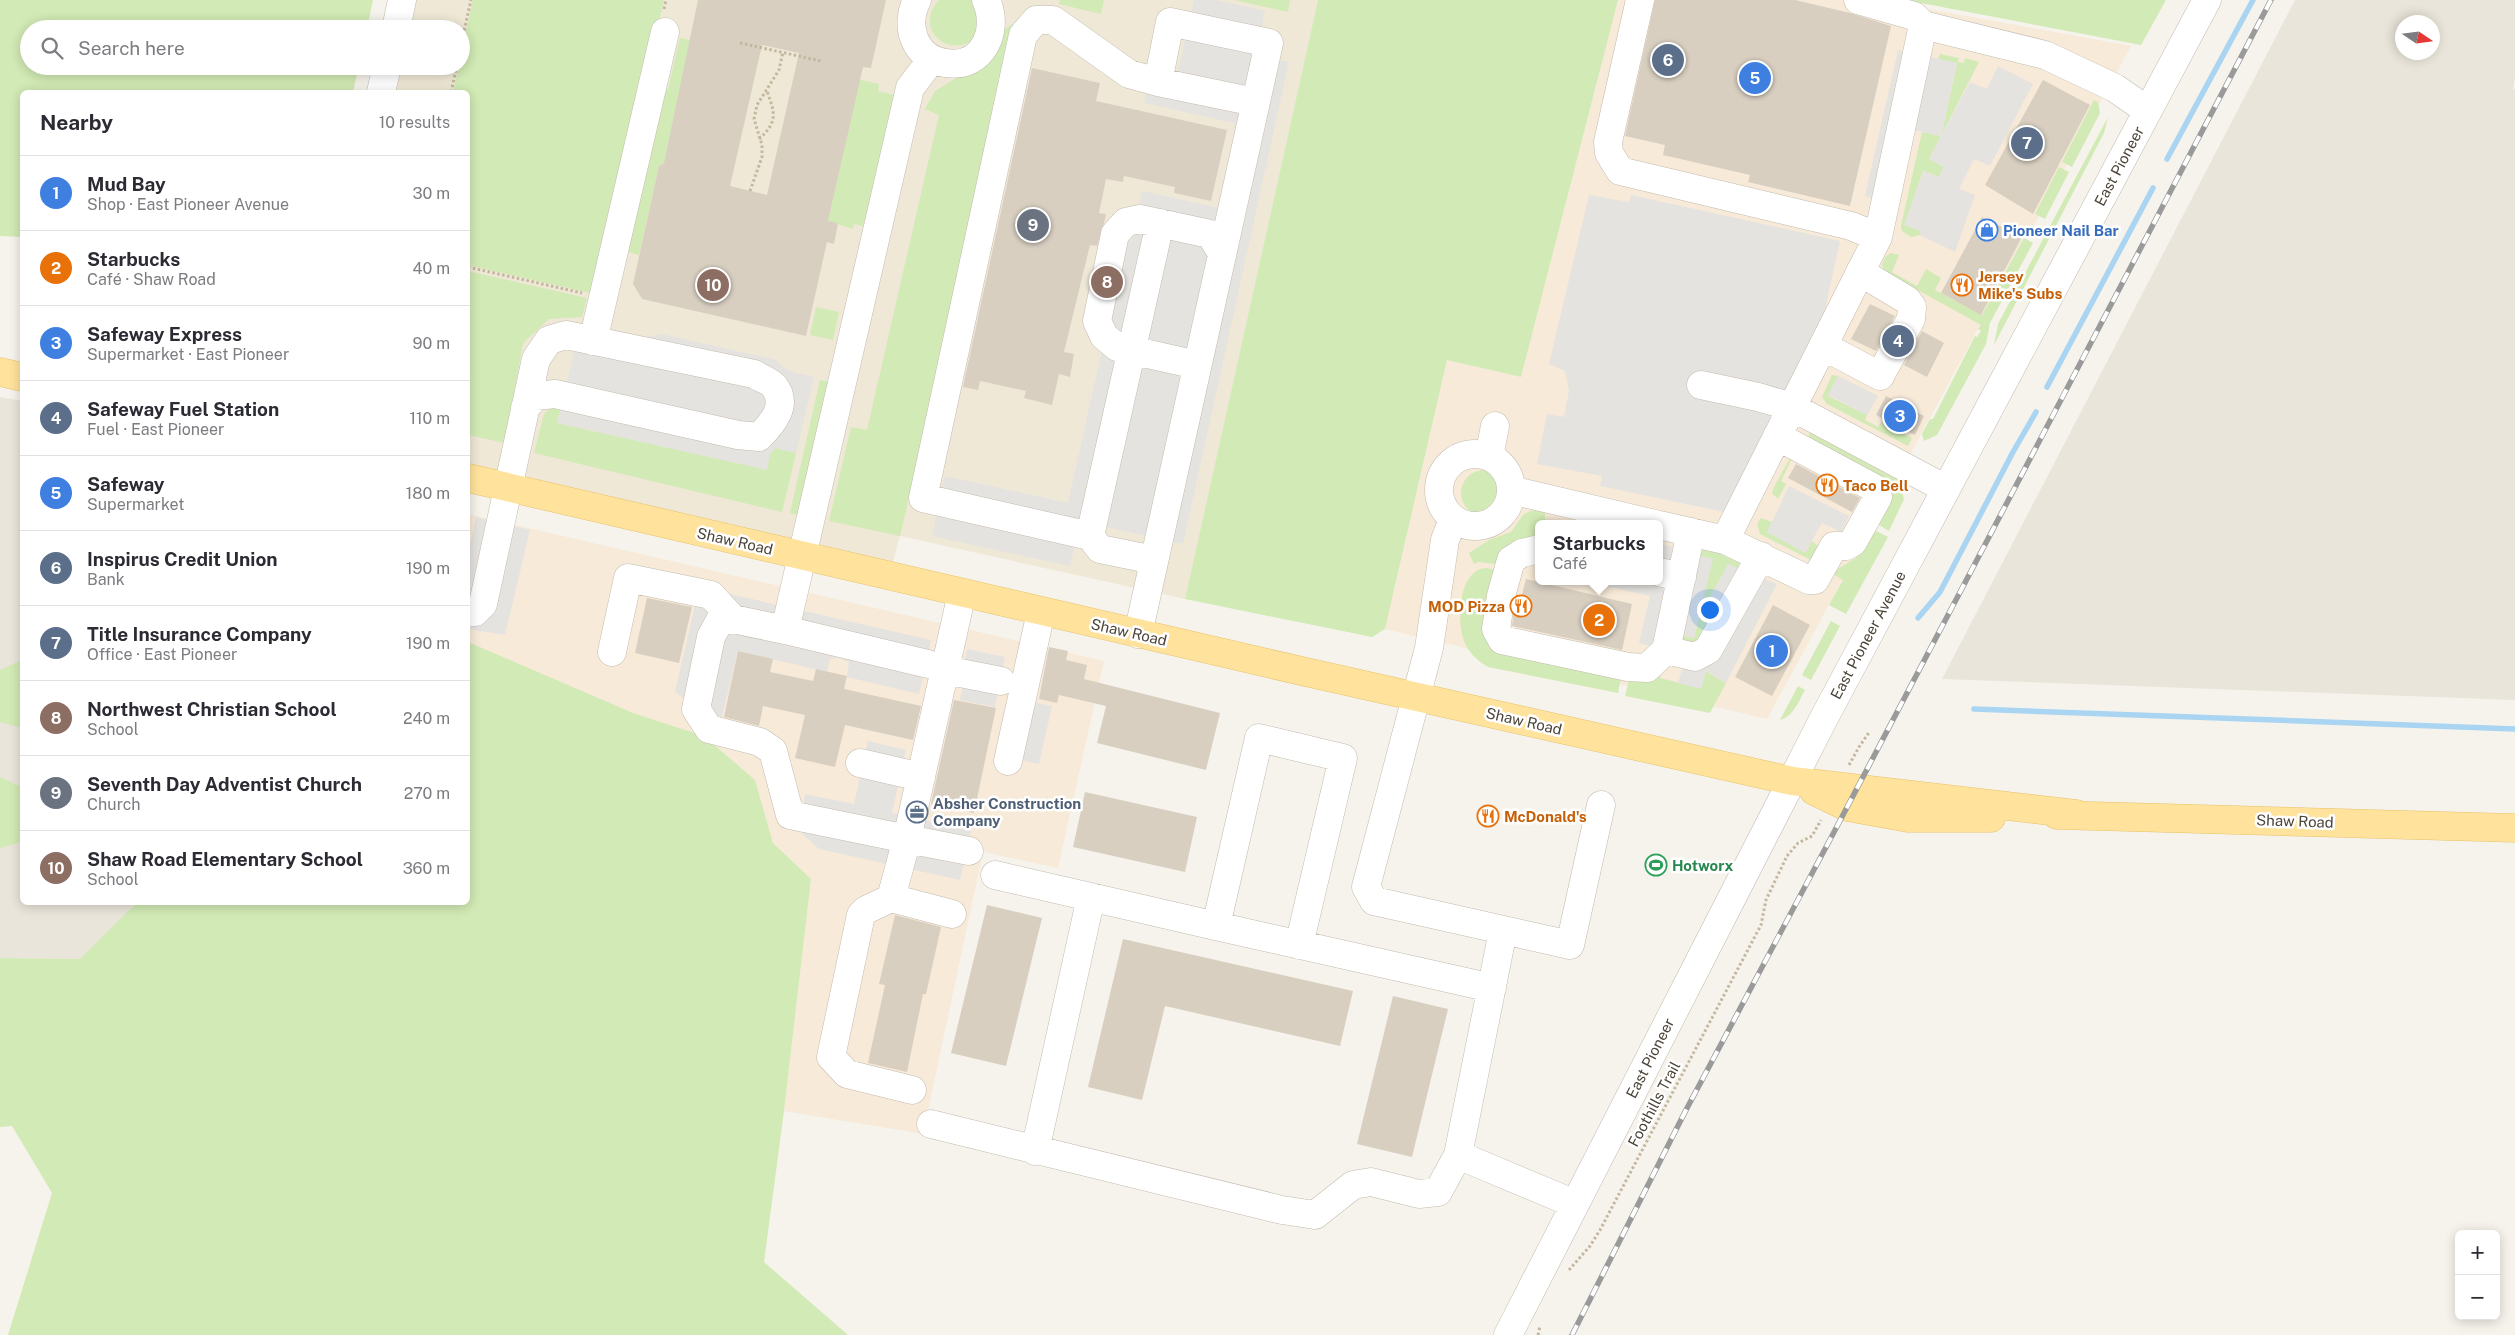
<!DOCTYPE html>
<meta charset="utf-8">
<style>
body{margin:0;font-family:"Public Sans",sans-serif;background:#f2f2f3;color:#2b2b33}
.controls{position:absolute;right:15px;bottom:15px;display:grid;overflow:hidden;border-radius:8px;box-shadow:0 2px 12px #0003}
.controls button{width:45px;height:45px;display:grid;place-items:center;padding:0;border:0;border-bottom:1px solid #e1e1e2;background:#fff;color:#2b2b33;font:25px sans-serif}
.compass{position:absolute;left:2395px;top:15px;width:45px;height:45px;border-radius:50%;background:#fff;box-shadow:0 2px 12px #0003;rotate:103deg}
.you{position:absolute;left:1709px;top:609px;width:18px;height:18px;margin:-12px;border:4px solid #fff;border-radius:50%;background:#1a73e8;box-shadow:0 0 0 8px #1a73e833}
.badge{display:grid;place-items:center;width:32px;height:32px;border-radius:50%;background:#fc3f1d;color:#fff;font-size:16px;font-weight:700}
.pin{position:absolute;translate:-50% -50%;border:2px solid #fff;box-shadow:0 1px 5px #0006}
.popup{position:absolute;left:1535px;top:520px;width:128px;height:65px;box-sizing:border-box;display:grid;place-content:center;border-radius:8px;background:#fff;filter:drop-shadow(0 1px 4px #0005);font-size:16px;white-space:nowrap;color:#7c7c81}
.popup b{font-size:19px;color:#2b2b33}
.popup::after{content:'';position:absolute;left:50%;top:100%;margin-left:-10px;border:10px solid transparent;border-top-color:#fff}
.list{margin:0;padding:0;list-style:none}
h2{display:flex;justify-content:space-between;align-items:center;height:65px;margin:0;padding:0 20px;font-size:21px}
h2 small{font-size:16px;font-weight:400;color:#7c7c81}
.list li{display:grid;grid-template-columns:32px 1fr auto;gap:15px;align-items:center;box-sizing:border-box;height:75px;padding:0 20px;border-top:1px solid #e1e1e2}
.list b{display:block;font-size:19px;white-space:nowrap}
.list p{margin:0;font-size:16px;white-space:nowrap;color:#7c7c81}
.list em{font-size:16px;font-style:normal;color:#7c7c81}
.icon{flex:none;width:28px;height:28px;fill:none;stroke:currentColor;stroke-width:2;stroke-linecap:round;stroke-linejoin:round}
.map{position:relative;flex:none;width:2515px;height:1335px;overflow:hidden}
.search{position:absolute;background:#fff;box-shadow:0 2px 12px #0003;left:20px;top:20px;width:450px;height:55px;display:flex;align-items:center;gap:12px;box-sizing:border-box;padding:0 18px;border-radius:28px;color:#7c7c81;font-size:19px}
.panel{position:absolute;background:#fff;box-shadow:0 2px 12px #0003;left:20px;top:90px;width:450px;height:815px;border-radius:8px}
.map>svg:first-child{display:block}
.residential{fill:#eae5da;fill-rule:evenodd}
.commercial{fill:#f7ead8;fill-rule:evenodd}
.education{fill:#efe8d6}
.green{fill:#d2eab5}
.parking{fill:#e5e3e0}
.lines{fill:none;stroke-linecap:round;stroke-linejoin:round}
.stream{stroke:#a9d4f2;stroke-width:5.5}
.building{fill:#d8cfc1;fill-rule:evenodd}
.minor-casing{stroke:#c2bbae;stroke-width:29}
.major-casing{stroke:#e6c16a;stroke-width:29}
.path{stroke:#c4b79f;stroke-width:3;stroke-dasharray:2.5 2.5;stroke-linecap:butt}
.minor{stroke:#fff;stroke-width:28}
.major{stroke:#ffe39c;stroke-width:28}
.rail-casing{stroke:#9a9a9a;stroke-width:5.5}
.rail{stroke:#fff;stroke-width:4;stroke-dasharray:11;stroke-linecap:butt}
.labels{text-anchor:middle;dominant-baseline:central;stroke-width:5;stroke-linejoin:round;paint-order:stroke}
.street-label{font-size:15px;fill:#4b4439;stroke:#fff}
.shop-label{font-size:15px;font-weight:bold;fill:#366cbe;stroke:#fff;text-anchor:start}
.food-label{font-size:15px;font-weight:bold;fill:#c56008;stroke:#fff;text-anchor:start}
.service-label{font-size:15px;font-weight:bold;fill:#4e5e75;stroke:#fff;text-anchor:start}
.leisure-label{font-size:15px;font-weight:bold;fill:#27864d;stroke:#fff;text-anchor:start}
</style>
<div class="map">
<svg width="2515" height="1335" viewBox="0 0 2515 1335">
<rect width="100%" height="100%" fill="#f6f3ec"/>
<path class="residential" d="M2295 0H2515V78L2513 89H2515V700L1942 679ZM2402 22H2432V52H2402Z
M0 397 22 401V902L136 903 80 959 0 958Z"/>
<path class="commercial" d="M1618 0H1878L2131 46 1767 719 1385 629 1447 360 1521 377ZM1539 524H1659V581H1539Z
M468 514 1104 661 1058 868 983 852 923 1134 784 1111 811 879 773 843 755 780 704 736 633 713 468 645Z"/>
<path class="education" d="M402 0H1318L1185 599 900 536 889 577 468 478V92H381L387 66H461V29H396Z"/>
<path class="green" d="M0 0H373L367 29H29V66H359L353 92H22V237L0 236Z
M473 0H664L598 287 590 293 468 265V92H453L459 66H461V54Z
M939 0H974L980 6 975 39C945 60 914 26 939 0Z
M1060 0H1104L1101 14 1059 4Z
M1234 0H1290L1288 12Z
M1318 0H1618L1521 377 1447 360 1385 629 1372 637 1185 599Z
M1905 0H2166L2141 45Z
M1013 24 1019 28 900 536 829 521 851 427 867 430 939 115 925 109 935 91 973 68 1003 30Z
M680 38 703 43 688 53 664 163 659 166 639 255 625 251 661 93 668 89Z
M1940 54 1959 58 1958 62 1964 63 1965 58 1979 62 1929 159 1944 167 1939 177 1923 171 1905 225 1921 231 1920 235 1911 237 1902 231 1901 226 1922 132 1941 136 1957 64 1938 59Z
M848 77 879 84 878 91 895 95 870 221 864 220 863 226 854 224 853 229 828 221 856 95Z
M2094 100 2098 102 2100 113 2072 167 2062 162Z
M2108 117 2104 133 1994 345 1998 324Z
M2059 167 2069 172 2045 219 2035 214Z
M2024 238 2033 243 1990 323 1986 344 1937 435 1924 441 1922 434 1930 419H1933L1975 336 1977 337 1981 331 1978 329 1981 325 1885 272 1882 265 1885 257 1891 253 1899 255 1892 272 1917 286 1926 269 1941 278 1935 290 1982 315Z
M468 271 587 298 582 317 549 319 523 343 505 443 468 435Z
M816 307 839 312 833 340 810 335Z
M1832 375 1838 376 1828 396 1867 415 1865 420 1878 427 1881 422 1912 438 1908 446 1827 404 1822 397Z
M820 380 839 384 799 515 790 513Z
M554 405 561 407 558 423 766 469 770 453 776 448 796 453 782 512 534 453 544 414Z
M1809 432 1898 480 1904 499 1889 531 1876 523 1888 497 1809 438Z
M1793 456 1781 481 1786 484 1778 499 1772 493 1774 487 1790 458Z
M1461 493a23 23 0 1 1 46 0a23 23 0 1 1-46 0Z
M1538 510 1545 513V524H1539V539L1504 565 1478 562 1474 564 1469 553 1489 540 1511 532 1523 515 1530 511Z
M1761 518 1772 522 1767 532 1806 552 1812 541 1820 548 1811 560 1760 534 1757 524Z
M1872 529 1888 537 1846 614 1829 605 1843 580 1831 573 1856 558Z
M1704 548 1742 558V568L1701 613 1713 619 1702 645H1682L1679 635 1694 638 1712 559 1699 556Z
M1486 568 1502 571 1490 630 1622 672 1618 693 1488 667C1477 661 1467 651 1463 638 1457 617 1459 570 1486 568Z
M1831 621 1840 626 1811 680 1802 675Z
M468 642 633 713 704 736 755 780 773 843 811 879 784 1111 764 1262 848 1335H8L52 1193 12 1126 0 1127V958L80 959 136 903 468 902Z
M22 660V728L0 722V670Z
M1663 662 1660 678 1700 688 1705 671 1726 683 1710 713 1625 696 1631 673Z
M1798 686 1805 690C1799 701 1793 717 1780 720Z
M0 777 22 787V842L0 848Z"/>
<path class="parking" d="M1194 0H1217L1265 11 1256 55 1289 62 1183 544 1080 521 1070 566 932 536 945 476 1068 503 1125 246 1132 239 1142 191 1220 208 1239 124 1144 103 1147 87 1173 93Z
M1898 50 1957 63 1941 136 1970 82 1987 89 1998 66 2033 84 1990 166 1974 159 1959 189 1975 195 1955 252 1920 235 1921 231 1904 225 1923 171 1939 177 1944 167 1929 159 1941 136 1899 127 1883 200 1865 196Z
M1589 195 1629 202 1631 195 1840 241 1817 346 1729 513 1600 486 1602 476 1537 464 1547 414 1564 417 1569 391 1565 371 1549 364Z
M581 323 645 337 662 334 776 360 789 371 814 377 796 453 776 448 770 453 767 470 557 423Z
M1838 376 1878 396 1867 415 1828 395Z
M1789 486 1849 516 1841 532 1822 523 1805 553 1767 532Z
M476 517 530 530 505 635 468 629V554Z
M1659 543 1673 547 1670 562 1673 563 1676 550 1713 559 1694 638 1658 630 1654 647 1639 643 1650 596 1584 581H1659Z
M1728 564 1777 584 1726 683 1706 671 1701 689 1678 683 1689 647 1700 648 1714 619 1701 613Z
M699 587 931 640 919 694 847 677 849 662 839 658 830 659 827 672 738 651 722 717 706 714 675 692Z
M967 649 1005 657 995 707 960 700 963 685 960 684Z
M1033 702 1052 706 1039 764 1020 760Z
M868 741 906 750 892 813 971 830 960 880 819 849 798 830 805 794 854 804Z"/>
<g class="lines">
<path class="stream" d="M2167 159 2253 0
M2047 387 2153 188
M1918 618 1940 592 2013 452 2036 412
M1974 709 2515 729"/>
</g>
<path class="building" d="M698 0H886L871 68 863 67 828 221 838 223 834 244 827 242 806 336 642 299 633 284 659 166 664 163ZM762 45 799 53 767 195 730 186Z
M1655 0H1795L1850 13 1891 26 1850 206 1748 182 1750 175 1663 155 1665 145 1625 136Z
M1032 68 1100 83 1096 101 1227 130 1211 201 1174 193 1175 187 1124 176 1123 182 1106 179 1099 213 1106 214 1104 223 1097 246 1090 245 1064 352 1074 354 1070 377 1059 374 1052 405 1024 398 1026 391 980 381 978 390 963 387Z
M2043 80 2090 105 2033 214 1985 185Z
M1982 217 2022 237 1981 315 1941 293Z
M1870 304 1895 316 1876 351 1851 339Z
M1922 331 1944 343 1927 377 1904 365Z
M1886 396 1924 416 1915 435 1876 415Z
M1796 464 1860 498 1852 512 1788 478Z
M1526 579 1632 604 1622 650 1512 626 1515 606 1519 607Z
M647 598 692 607 679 663 635 653Z
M1773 605 1810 625 1772 696 1735 677Z
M1049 647 1068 651 1066 660 1087 665 1084 679 1220 713 1206 770 1097 743 1106 706 1059 695 1057 703 1039 699Z
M738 651 773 659 770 672 813 681 816 669 847 676 844 689 921 706 913 740 845 725 835 767 795 758 805 715 763 706 759 726 724 717Z
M954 700 996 708 974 813 931 804Z
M1085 792 1197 817 1185 872 1073 847Z
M987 905 1042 918 1006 1066 951 1053Z
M895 915 941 927 926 994H923L907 1072 868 1063 885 985 879 984Z
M1123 939 1353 991 1340 1046 1165 1006 1142 1100 1088 1087Z
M1393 996 1448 1009 1412 1157 1357 1144Z"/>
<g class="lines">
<g class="minor-casing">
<path id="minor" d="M917 0C904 25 914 59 946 63 983 69 1000 30 986 0
M1640 0 1608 142 1609 153 1620 171 1851 226 1878 237
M1858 0 1914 16 1923 25
M396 29 402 0
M932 59 910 88 785 630 733 619 719 622 711 637 696 709 709 729 760 742 773 751 790 815 907 839 962 593
M381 92 387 66
M593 341 665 32
M1823 346 1880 376 1911 319 1912 307 1907 300 1860 272
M1197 365 1117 347 1104 336 1097 321 1115 234 1126 222 1140 219 1210 234 1222 253
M1701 385 1758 397 1792 407 1946 489
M1439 490a36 36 0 1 1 72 0a36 36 0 1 1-72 0Z
M1489 457 1495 426
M1511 490 1655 524
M1453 519 1445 540 1429 648 1366 887 1374 901 1570 945 1601 805
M1659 525 1725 540 1809 580H1815L1834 546H1846L1853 542 1878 497 1874 488 1777 436
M1691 532 1666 650 1695 657 1708 650 1761 556
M1090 536 923 498 1023 35 1036 20H1053L1129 74 1158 82
M1725 540 1878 237 1923 25 2045 55 2115 88 2148 111
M1539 549 1522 553 1511 560 1501 596 1496 629 1502 640 1628 667 1647 668 1666 650
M1154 560 1100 549 1090 536 1160 223
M1659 572 1682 577
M468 613 475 612 483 604 536 359 549 340 566 335 754 374C760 378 770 381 774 386 789 405 772 424 759 437L738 435 555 394 536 396 525 408
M785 630 928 664
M1138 634 1269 43 1170 22 1158 82 1255 102
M612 652 628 578 711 595 733 619
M945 670 1001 681
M1008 761 1041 612
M860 763 921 777
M995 875 1216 926
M891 898 952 914
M1503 931 1458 1155 1575 1204
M1299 945 1343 758 1259 738 1216 926 1492 988
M912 1090 847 1074 831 1057 861 915 866 910 891 898 907 839 969 851
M931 1124 1282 1210 1315 1215 1353 1185 1371 1182 1419 1194 1438 1192 1458 1155
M1035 1151 1091 897
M1508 1335 1824 718 2207 0"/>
</g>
<g class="major-casing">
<path id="major" d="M0 372 22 377
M468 478 1297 670 1792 781 2076 814
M1814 791 1847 807 1908 818H1991
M2057 815 2515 828"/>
</g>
<path class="path" d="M664 9 666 0
M740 43 821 61
M461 45 471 0
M451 92 457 66
M759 139C778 122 775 113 767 91
M750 191 762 157V145L754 119 757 105 779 70 783 52
M468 267 582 293
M1849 765 1859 747 1870 731
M1569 1270 1590 1246 1600 1230 1761 925 1766 900 1787 856 1798 843 1812 836 1821 820
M1538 1335 1540 1326"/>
<use href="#minor" class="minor"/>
<use href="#major" class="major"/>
<g class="rail-casing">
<path id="rail" d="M1572 1335 1686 1110 1833 834 2271 0"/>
</g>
<use href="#rail" class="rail"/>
</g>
<defs>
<g id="shop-ring" transform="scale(1.125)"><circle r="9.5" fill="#fff" stroke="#3f7fe0" stroke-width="1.5"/><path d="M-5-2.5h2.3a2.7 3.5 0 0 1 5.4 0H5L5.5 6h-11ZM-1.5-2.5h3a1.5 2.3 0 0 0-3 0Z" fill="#3f7fe0"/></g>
<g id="restaurant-ring" transform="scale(1.125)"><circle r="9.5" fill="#fff" stroke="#e8710a" stroke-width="1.5"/><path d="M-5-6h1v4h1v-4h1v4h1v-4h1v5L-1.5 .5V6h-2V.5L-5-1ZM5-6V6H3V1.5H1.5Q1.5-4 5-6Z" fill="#e8710a"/></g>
<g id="office-ring" transform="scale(1.125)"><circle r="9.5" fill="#fff" stroke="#5c6f8a" stroke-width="1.5"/><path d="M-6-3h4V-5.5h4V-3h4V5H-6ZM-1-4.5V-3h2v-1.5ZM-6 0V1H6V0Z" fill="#5c6f8a"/></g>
<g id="stadium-ring" transform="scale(1.125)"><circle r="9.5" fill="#fff" stroke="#2e9e5b" stroke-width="1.5"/><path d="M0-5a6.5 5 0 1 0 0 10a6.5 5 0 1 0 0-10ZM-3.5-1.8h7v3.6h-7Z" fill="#2e9e5b"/></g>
</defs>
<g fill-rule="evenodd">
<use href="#shop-ring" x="1987" y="230"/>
<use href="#restaurant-ring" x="1962" y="285"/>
<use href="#restaurant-ring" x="1827" y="485"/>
<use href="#restaurant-ring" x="1521" y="606"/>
<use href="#office-ring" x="917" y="812"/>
<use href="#restaurant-ring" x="1488" y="816"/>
<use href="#stadium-ring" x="1656" y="865"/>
</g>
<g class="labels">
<g class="street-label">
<text transform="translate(2119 166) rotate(-62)">East Pioneer</text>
<text transform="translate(735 541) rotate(13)">Shaw Road</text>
<text transform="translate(1129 632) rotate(13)">Shaw Road</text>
<text transform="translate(1868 635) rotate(-62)">East Pioneer Avenue</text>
<text transform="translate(1524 721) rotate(13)">Shaw Road</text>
<text transform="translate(2295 821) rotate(2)">Shaw Road</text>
<text transform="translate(1650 1058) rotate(-63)">East Pioneer</text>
<text transform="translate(1654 1104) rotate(-62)">Foothills Trail</text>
</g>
<g class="shop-label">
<text x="2003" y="230">Pioneer Nail Bar</text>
</g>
<g class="food-label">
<text x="1978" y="276">Jersey<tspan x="1978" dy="17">Mike's Subs</tspan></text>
<text x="1843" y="485">Taco Bell</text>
<text x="1505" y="606" text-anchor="end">MOD Pizza</text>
<text x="1504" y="816">McDonald's</text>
</g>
<g class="service-label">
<text x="933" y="803">Absher Construction<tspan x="933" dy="17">Company</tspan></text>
</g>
<g class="leisure-label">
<text x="1672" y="865">Hotworx</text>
</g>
</g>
</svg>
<div class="controls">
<button>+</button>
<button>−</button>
</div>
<svg class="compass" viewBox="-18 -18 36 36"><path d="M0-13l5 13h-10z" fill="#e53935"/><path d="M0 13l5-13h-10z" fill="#7c7c81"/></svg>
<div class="you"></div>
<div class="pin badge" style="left:1772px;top:651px;background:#3f7fe0">1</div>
<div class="pin badge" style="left:1599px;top:620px;background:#e8710a">2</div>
<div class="popup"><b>Starbucks</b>Café</div>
<div class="pin badge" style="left:1900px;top:416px;background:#3f7fe0">3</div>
<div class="pin badge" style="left:1898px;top:341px;background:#5c6f8a">4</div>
<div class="pin badge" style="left:1755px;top:78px;background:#3f7fe0">5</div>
<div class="pin badge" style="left:1668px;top:60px;background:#5c6f8a">6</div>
<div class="pin badge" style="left:2027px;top:143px;background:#5c6f8a">7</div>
<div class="pin badge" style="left:1107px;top:282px;background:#8d6e63">8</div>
<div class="pin badge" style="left:1033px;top:225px;background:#6b7280">9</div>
<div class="pin badge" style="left:713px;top:285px;background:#8d6e63">10</div>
<div class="search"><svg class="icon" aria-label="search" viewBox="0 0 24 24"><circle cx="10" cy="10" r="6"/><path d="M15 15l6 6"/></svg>Search here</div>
<section class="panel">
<h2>Nearby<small>10 results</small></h2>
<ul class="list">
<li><span class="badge" style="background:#3f7fe0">1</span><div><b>Mud Bay</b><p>Shop · East Pioneer Avenue</p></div><em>30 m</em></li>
<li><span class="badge" style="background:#e8710a">2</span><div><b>Starbucks</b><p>Café · Shaw Road</p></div><em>40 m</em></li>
<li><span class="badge" style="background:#3f7fe0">3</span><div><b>Safeway Express</b><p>Supermarket · East Pioneer</p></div><em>90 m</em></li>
<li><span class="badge" style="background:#5c6f8a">4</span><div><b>Safeway Fuel Station</b><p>Fuel · East Pioneer</p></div><em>110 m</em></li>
<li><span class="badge" style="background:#3f7fe0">5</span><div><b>Safeway</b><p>Supermarket</p></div><em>180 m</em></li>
<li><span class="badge" style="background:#5c6f8a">6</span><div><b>Inspirus Credit Union</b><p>Bank</p></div><em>190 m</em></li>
<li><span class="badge" style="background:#5c6f8a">7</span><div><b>Title Insurance Company</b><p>Office · East Pioneer</p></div><em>190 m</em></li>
<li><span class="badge" style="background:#8d6e63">8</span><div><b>Northwest Christian School</b><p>School</p></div><em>240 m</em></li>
<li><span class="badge" style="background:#6b7280">9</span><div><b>Seventh Day Adventist Church</b><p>Church</p></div><em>270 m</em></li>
<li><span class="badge" style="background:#8d6e63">10</span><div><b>Shaw Road Elementary School</b><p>School</p></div><em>360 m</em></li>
</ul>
</section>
</div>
